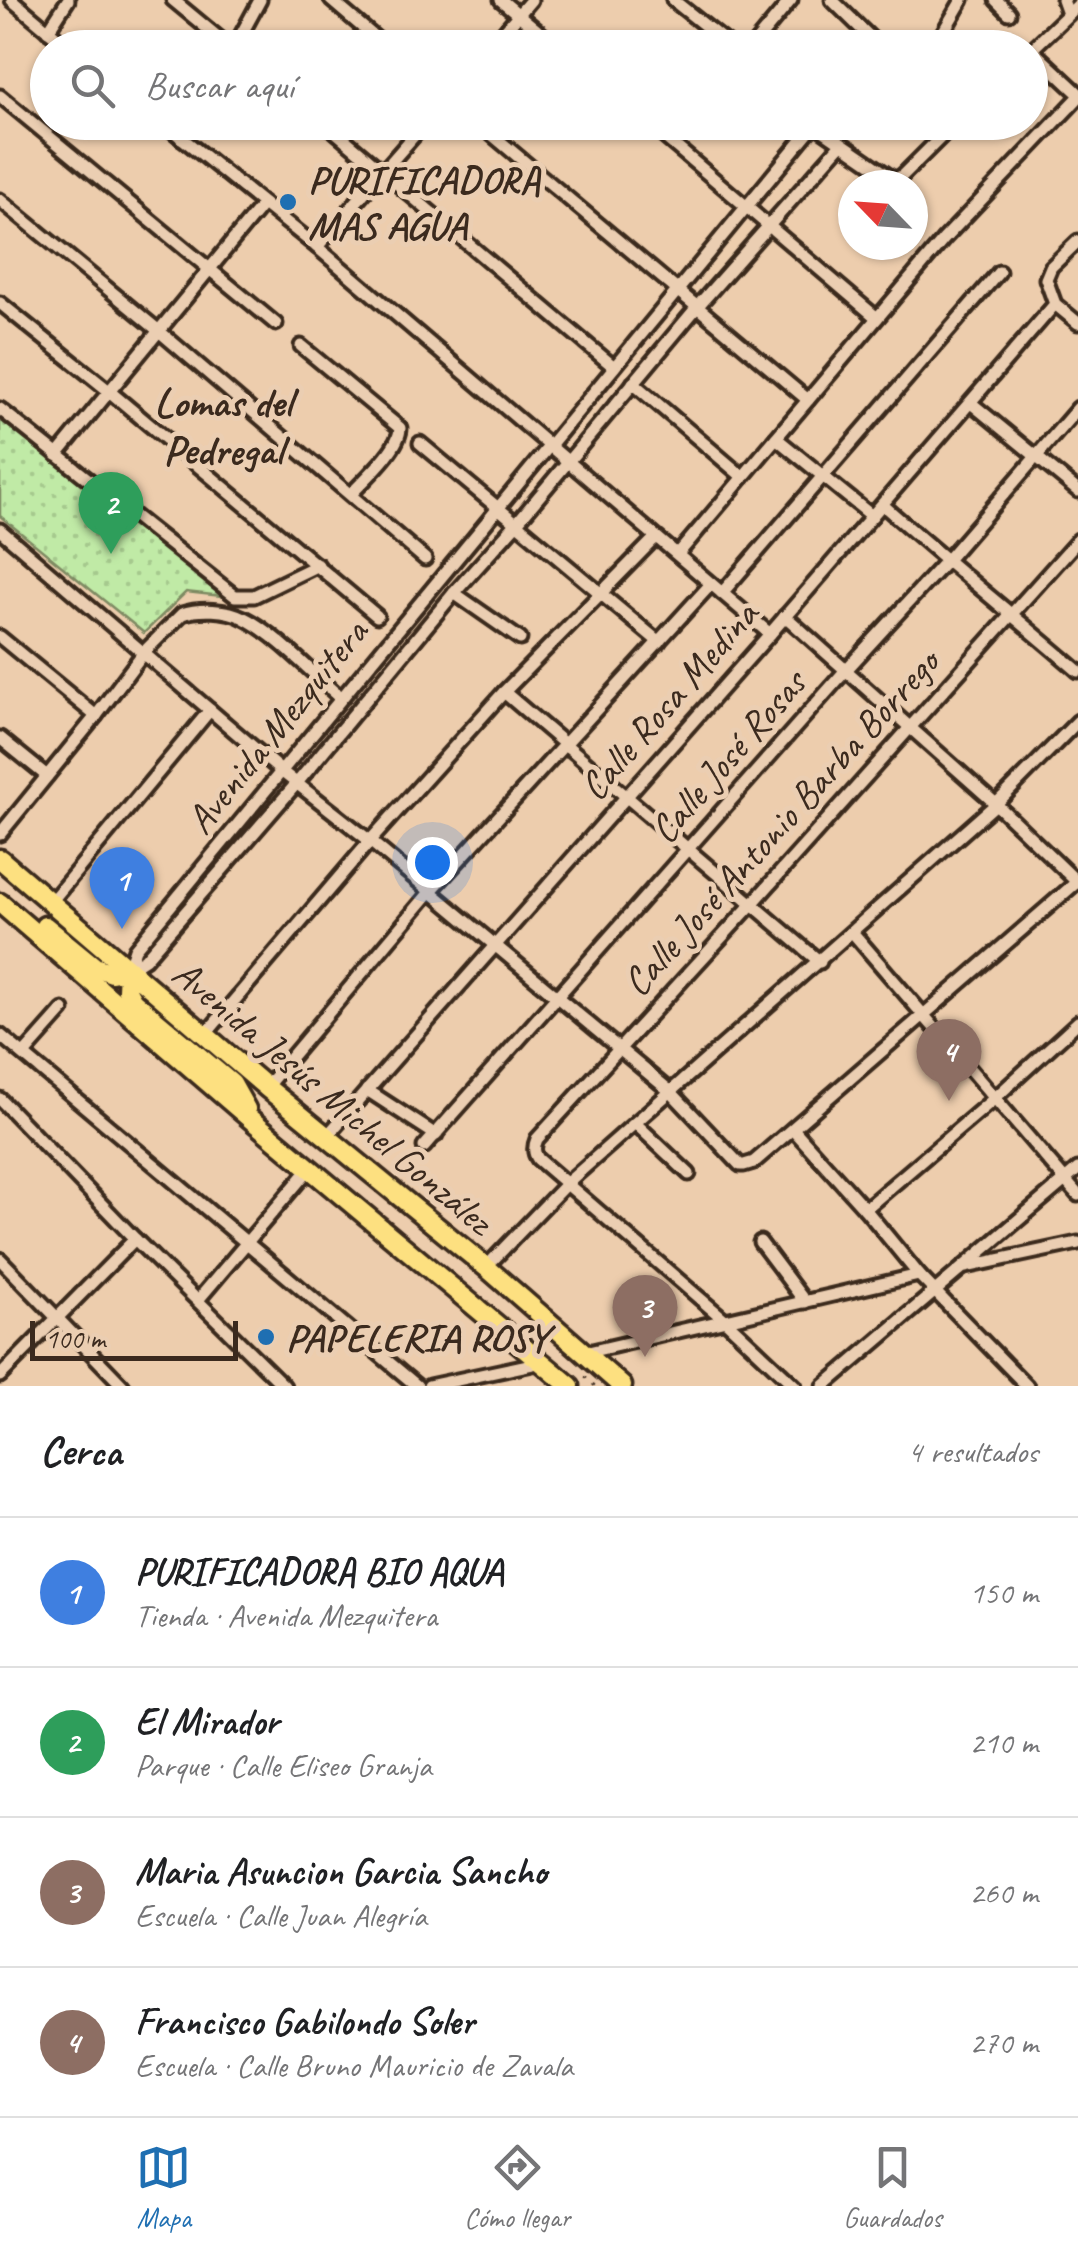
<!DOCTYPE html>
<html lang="es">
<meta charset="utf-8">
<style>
:root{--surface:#fff;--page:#f2f2f2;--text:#202124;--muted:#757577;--line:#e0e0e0;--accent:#1f6fb2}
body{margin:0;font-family:Caveat,sans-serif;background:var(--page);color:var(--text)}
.compass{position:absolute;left:838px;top:170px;width:90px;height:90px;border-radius:50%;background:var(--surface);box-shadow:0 2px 8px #0004;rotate:295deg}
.scale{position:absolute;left:30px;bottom:25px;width:208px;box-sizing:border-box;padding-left:10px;border:5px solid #3b2a1e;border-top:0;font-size:28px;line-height:35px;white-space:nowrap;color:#3b2a1e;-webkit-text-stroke:8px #ebceb2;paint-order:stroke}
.you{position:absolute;left:432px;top:862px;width:35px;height:35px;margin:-25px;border:8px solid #fff;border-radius:50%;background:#1a73e8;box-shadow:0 0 0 15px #1a73e833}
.badge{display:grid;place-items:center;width:65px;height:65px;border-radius:50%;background:var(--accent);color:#fff;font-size:32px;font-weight:700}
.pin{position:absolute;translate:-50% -82px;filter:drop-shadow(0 2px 5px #0008)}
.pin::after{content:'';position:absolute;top:52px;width:35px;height:30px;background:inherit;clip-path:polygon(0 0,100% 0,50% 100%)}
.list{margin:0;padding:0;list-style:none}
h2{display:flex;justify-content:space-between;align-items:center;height:130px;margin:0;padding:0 40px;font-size:42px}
h2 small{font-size:32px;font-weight:400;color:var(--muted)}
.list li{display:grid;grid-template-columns:65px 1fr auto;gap:30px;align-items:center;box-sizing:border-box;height:150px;padding:0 40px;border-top:2px solid var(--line)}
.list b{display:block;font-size:38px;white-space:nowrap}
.list p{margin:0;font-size:32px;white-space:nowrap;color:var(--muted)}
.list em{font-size:32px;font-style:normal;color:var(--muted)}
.icon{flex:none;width:55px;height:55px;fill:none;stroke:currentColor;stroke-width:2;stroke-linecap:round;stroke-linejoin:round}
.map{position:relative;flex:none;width:1078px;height:1386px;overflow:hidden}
.search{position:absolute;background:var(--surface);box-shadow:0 2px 8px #0004;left:30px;right:30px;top:30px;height:110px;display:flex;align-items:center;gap:25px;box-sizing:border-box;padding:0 35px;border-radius:55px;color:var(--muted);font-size:38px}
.sheet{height:730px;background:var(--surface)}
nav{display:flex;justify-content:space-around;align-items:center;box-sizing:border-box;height:140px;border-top:2px solid var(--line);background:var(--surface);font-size:28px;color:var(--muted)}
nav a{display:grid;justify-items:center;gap:5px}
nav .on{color:var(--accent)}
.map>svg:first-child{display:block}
</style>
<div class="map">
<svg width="1078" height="1386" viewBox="0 0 1078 1386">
<defs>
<pattern id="park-dots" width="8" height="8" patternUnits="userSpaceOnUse" patternTransform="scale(2.5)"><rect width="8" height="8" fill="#c0eaa6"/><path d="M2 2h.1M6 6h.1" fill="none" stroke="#a6c98e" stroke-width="1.8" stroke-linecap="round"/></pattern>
</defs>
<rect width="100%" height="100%" fill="#edcdad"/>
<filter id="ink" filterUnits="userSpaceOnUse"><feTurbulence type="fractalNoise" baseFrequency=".01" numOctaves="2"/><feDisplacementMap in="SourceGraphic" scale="20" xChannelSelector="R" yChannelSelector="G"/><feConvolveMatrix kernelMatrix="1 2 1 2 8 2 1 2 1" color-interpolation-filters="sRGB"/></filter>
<g filter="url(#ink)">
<polygon fill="url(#park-dots)" stroke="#7e8a62" stroke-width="2.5" points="0,416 231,597 186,592 144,633 0,516"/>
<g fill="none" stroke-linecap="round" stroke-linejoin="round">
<defs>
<g id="street">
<polyline points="12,0 69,48"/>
<polyline points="173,0 231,48"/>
<polyline points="331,0 387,48"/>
<polyline points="501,0 558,48"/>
<polyline points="673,0 733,48"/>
<polyline points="832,0 881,48"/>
<polyline points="996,0 1009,13"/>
<polyline points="1063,0 1068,14"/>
<polyline points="48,31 68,0"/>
<polyline points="234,48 260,0"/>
<polyline points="490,48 531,0"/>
<polyline points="751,48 791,0"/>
<polyline points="934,48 962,0"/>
<polyline points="1032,50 1078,93"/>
<polyline points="1030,51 1078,5"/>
<polyline points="0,96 276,324"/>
<polyline points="162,122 317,247 770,634"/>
<polyline points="324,122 614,367"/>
<polyline points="477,122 808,400"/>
<polyline points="647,122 877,318"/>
<polyline points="811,122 895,180 903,175 956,122"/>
<polyline points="181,138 190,122"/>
<polyline points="0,200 159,331 425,559"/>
<polyline points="1078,241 1051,267 1046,279 1055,304 1078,323"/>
<polyline points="317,247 426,122"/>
<polyline points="0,303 109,391 377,616"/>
<path d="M301,346L400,428C400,448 365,479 351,494"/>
<polyline points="633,383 743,477"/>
<polyline points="971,403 1078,491"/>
<polyline points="0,409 235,596 254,596 318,565"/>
<polyline points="776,438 872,516"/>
<polyline points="420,443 659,642"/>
<polyline points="57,455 263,204"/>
<path d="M883,505C947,562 1013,615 1078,671"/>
<polyline points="0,530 281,771 370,841 671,1092 740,1165 744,1165 754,1162 1078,881"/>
<polyline points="678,554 944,239 1078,98"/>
<polyline points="454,593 520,639"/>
<polyline points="722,593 999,272"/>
<polyline points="785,616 996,804 1078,883"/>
<polyline points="0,637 96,716"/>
<polyline points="504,692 820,962"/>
<polyline points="0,738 47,776"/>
<path d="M0,834L96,716L144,652L182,614C199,608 227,609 244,618C276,634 313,674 341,698"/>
<polyline points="50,903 210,710"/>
<polyline points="853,933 1078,1195"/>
<polyline points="128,970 145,959 297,783 454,593 516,524 697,307 841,144"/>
<polyline points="128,970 135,949 813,126"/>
<polyline points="0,1035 417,1386"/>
<polyline points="205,1035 370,841 504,692 656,537"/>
<polyline points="24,1054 63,1010"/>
<polyline points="266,1087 430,892 711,584"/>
<polyline points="367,1090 436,1135"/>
<polyline points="0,1099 135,1239 284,1386"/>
<polyline points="635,1123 689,1174"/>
<polyline points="793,1129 865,1209 919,1275 1027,1386"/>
<polyline points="327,1136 770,634 1055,304"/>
<polyline points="424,1147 846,670 946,561 1078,408"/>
<polyline points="865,1209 995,1098 1078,1022"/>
<polyline points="760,1242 805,1302"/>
<polyline points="0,1259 123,1386"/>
<polyline points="486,1267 567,1183 996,804 1078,721"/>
<polyline points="965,1267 1078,1243"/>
<polyline points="198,1300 310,1168"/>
<polyline points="584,1353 919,1275"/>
<polyline points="0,1376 135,1239"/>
<polyline points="429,1386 542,1362"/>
<path d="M795,1386L726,1321L538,1159C533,1152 534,1146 537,1139L752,904L1078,540"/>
<polyline points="824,1386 1078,1169"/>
</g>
<g id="primary">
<polyline points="0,859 266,1087 486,1267 622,1386"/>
<polyline points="0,903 254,1122 570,1386"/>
<polyline points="45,926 95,967 112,973 128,970 127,990 133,1001 232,1084 246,1109"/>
</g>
</defs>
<use href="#street" stroke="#3b2a1e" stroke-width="19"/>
<use href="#primary" stroke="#3b2a1e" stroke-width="25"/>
<polyline stroke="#3b2a1e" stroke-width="2.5" stroke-dasharray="2.5 8" stroke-linecap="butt" points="585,1377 595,1386"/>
<use href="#street" stroke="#ebceb2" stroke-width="11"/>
<use href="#primary" stroke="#fde080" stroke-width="18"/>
</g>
</g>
<g fill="#1f6fb2" stroke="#ebceb2" stroke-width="4">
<circle cx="288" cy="202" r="10"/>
<circle cx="266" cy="1337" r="10"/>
</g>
<g text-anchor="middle" stroke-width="10" stroke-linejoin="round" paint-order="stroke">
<g font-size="40" font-weight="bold" fill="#3b2a1e" stroke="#ebceb2" text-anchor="start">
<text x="308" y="193">PURIFICADORA<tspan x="308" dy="46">MAS AGUA</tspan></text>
<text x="286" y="1351">PAPELERIA ROSY</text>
</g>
<g font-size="40" fill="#3b2a1e" stroke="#ebceb2">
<text transform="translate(668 700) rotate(-49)" y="14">Calle Rosa Medina</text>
<text transform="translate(276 726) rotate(-51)" y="14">Avenida Mezquitera</text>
<text transform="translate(727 756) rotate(-49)" y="14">Calle José Rosas</text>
<text transform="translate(780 822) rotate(-48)" y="14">Calle José Antonio Barba Borrego</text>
<text transform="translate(333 1096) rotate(40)" y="14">Avenida Jesús Michel González</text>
</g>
<g font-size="42" font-weight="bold" fill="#3b2a1e" stroke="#ebceb2">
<text x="223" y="416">Lomas del<tspan x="223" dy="48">Pedregal</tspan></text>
</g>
</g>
</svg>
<svg class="compass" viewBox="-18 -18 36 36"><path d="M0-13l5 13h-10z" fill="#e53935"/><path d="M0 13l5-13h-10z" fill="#757577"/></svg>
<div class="scale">100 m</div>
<div class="you"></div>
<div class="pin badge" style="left:122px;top:929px;background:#3f7fe0">1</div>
<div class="pin badge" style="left:111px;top:554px;background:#2e9e5b">2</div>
<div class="pin badge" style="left:645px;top:1357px;background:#8d6e63">3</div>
<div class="pin badge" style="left:949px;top:1101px;background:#8d6e63">4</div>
<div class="search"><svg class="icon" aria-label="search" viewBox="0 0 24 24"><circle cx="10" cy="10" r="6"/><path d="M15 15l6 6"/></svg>Buscar aquí</div>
</div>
<section class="sheet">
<h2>Cerca<small>4 resultados</small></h2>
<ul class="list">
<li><span class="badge" style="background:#3f7fe0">1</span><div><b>PURIFICADORA BIO AQUA</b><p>Tienda · Avenida Mezquitera</p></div><em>150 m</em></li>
<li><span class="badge" style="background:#2e9e5b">2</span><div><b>El Mirador</b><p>Parque · Calle Eliseo Granja</p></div><em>210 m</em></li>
<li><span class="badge" style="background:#8d6e63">3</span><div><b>Maria Asuncion Garcia Sancho</b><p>Escuela · Calle Juan Alegría</p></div><em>260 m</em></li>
<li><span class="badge" style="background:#8d6e63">4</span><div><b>Francisco Gabilondo Soler</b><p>Escuela · Calle Bruno Mauricio de Zavala</p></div><em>270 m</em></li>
</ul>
</section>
<nav>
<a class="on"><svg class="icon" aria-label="map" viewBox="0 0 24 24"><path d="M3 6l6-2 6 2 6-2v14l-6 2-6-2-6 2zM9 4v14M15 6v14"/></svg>Mapa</a>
<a><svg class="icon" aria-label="directions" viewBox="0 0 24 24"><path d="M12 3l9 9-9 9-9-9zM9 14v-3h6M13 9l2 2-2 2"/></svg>Cómo llegar</a>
<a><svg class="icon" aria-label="saved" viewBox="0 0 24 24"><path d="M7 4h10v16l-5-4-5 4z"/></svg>Guardados</a>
</nav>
